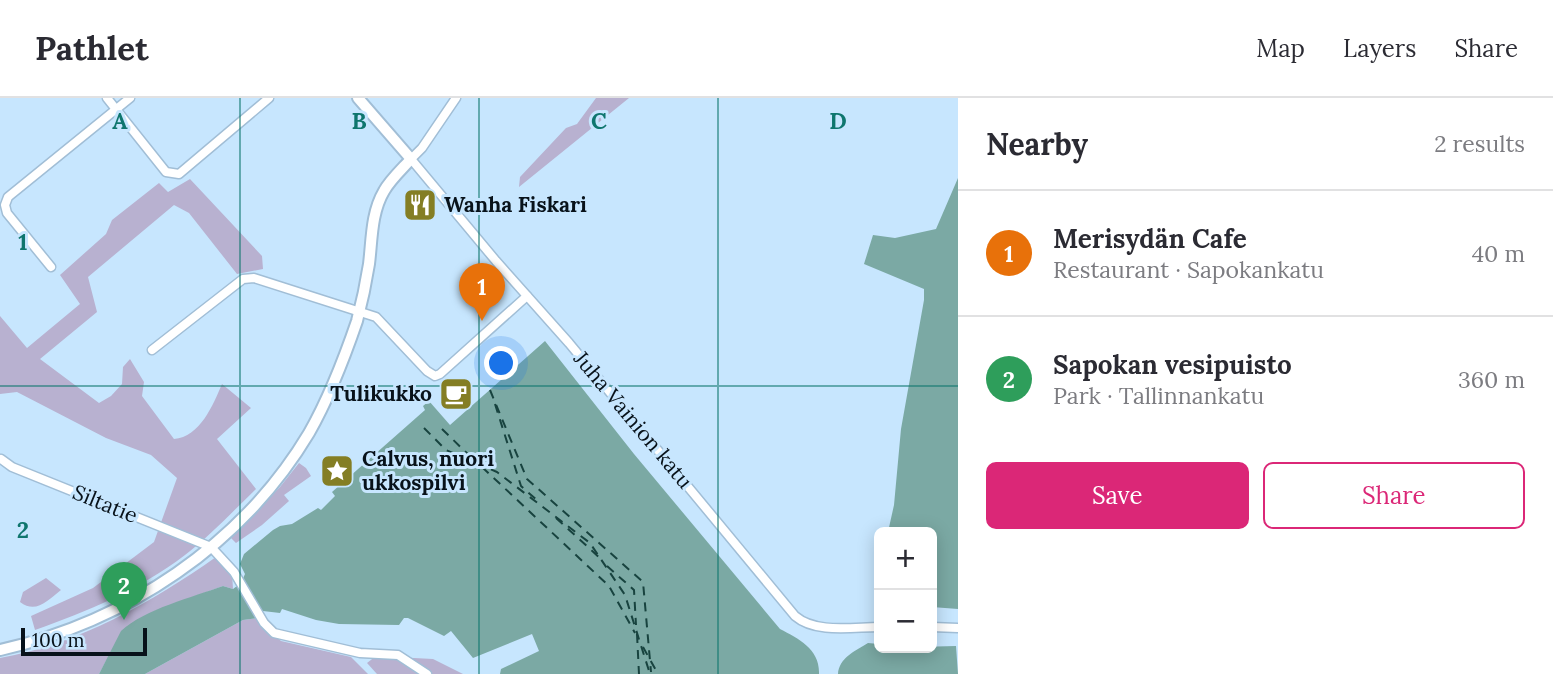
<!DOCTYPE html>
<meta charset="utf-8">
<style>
:root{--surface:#fff;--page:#f2f2f3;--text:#2b2b33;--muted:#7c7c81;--line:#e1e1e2;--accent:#db2777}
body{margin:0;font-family:Lora,serif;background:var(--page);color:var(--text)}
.controls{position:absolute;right:21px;bottom:21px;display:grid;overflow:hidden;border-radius:10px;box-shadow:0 4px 18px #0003}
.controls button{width:63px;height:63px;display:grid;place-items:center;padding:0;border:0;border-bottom:2px solid var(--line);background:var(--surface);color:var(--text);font:35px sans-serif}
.scale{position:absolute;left:21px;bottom:18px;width:126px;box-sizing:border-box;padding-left:7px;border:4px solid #08121a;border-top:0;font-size:19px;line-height:24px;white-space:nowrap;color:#08121a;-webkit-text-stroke:5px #c7e6fe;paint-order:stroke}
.you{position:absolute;left:502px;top:266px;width:24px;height:24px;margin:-18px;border:5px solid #fff;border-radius:50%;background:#1a73e8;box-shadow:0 0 0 10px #1a73e833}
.badge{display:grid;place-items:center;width:46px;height:46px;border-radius:50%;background:var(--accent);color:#fff;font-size:23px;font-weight:700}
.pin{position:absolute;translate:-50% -58px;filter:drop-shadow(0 2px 4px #0008)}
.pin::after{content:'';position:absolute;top:37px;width:24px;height:21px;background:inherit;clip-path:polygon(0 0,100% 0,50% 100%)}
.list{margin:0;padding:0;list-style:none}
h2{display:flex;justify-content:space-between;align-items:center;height:91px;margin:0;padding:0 28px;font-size:30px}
h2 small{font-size:23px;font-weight:400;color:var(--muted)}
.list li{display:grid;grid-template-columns:46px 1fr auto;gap:21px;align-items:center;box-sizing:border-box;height:126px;padding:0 28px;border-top:2px solid var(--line)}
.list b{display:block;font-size:26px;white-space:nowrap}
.list p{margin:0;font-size:23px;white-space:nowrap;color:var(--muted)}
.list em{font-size:23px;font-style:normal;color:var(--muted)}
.actions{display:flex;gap:14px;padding:21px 28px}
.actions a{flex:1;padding:16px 0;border:2px solid var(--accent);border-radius:10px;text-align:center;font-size:24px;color:var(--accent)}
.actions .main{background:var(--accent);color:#fff}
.map{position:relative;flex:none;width:958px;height:576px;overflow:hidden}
header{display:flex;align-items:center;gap:42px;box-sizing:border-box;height:98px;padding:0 35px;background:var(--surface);border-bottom:2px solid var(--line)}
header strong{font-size:33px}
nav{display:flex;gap:38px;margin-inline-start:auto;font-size:24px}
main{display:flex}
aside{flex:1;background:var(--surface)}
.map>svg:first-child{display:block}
</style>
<header>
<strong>Pathlet</strong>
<nav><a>Map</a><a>Layers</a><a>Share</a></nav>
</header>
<main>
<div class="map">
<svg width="958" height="576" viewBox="0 0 958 576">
<rect width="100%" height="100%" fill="#c7e6fe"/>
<g fill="#b8b1d0">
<polygon points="596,0 629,0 519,89 520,79 566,30 577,26"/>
<path d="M190,81L262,158L263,171L237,176L189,115L174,107L88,179L97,214L40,261L99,305L111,298L122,286L123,269L130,261L144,284L142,298L174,341C200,339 213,307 222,286L251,310L217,341L256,391C233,413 210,438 185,457C139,492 88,513 35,532L31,518L93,490L154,444L177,380L151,357L106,340L17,294L0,296V218L27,250L80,206L60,177L106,136L112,122L159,85L168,94Z"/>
<polygon points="299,365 306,370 311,378 284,397 289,403 262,427 236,445 231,440 280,389"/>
<path d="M216,459L232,475L233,491L223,488L155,513L106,563L99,576H0V560C79,546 152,504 216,459Z"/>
<path d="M46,480L61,492C47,503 36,516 20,504L23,494Z"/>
<polygon points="257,520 281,543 351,559 368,576 145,576 243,522"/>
<polygon points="376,558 433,561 463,576 377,576 367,565"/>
</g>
<g fill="#7ba9a4">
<polygon points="958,80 958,511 932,509 932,434 888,434 894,407 901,331 924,202 924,191 864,166 873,137 895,140 936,131"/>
<path d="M545,243L634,356L780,531C799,541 820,551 819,576H500L501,571L539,553L532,536L473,560L451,533L444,538L408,520H404L399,527L339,526L316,522L282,511L280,515L263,513L257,520L243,522L145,576H99L121,533C145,511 193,499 223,488L233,491L241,485L245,476L240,466L244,456L273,432L280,428L292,426L318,410L321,412L335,398L332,394L425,312L423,308L429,303L450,327Z"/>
<path d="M868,545L879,546V550L956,548L958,576H838C839,560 855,553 868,545Z"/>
</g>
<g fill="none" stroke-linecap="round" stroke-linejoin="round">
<g stroke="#18433f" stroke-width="2" stroke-dasharray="9 7" stroke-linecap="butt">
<polyline points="490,292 527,381 643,484 651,574"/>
<polyline points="495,306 521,388 539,404"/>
<polyline points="424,330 446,352 497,374 590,445 625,497 650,576"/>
<polyline points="442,331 477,365"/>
<polyline points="482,369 609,488 635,535"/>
<polyline points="556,420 601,461"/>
<polyline points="607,468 634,492 636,527"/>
<polyline points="637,536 639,576"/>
<polyline points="643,549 658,576"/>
</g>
<defs>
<g id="street">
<polyline points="107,0 166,74 179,76 269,0"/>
<path d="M456,0L422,50L411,61L496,163L569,245L795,518C816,536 853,529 879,529"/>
<polyline points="51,169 7,115 5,107 8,99 130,0"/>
<polyline points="152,252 243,181 254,180 376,219 427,273 435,278 440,276 527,198"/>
<polyline points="1,361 12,369 211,449 234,474 264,525 274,535 360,555 398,557 427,576"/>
<polyline points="932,529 958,530"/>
</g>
<path id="secondary" d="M0,552C126,524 242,447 309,335C329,300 344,261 357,223C362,204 366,185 369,166C372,142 371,115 384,93C390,82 402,71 411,61L358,0"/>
</defs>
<use href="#street" stroke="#a1bed6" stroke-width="11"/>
<use href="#secondary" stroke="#a1bed6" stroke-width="14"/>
<use href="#street" stroke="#fff" stroke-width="8"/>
<use href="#secondary" stroke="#fff" stroke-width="10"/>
</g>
<path fill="none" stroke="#0f766e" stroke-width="2" stroke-opacity="0.55" d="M240,0V576M479,0V576M718,0V576M0,288H958"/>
<defs>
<symbol id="restaurant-square" viewBox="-11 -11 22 22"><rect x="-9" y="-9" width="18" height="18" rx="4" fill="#847e24" stroke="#c7e6fe"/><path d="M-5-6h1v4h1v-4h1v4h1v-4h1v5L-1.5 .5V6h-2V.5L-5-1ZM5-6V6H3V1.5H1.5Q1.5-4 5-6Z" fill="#fff"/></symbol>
<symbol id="cafe-square" viewBox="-11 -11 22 22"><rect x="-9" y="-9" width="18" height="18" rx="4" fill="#847e24" stroke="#c7e6fe"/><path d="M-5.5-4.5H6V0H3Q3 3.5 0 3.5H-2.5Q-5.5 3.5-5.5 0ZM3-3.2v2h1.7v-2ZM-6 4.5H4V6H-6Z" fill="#fff"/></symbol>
<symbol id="sight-square" viewBox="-11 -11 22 22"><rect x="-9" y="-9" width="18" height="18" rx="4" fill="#847e24" stroke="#c7e6fe"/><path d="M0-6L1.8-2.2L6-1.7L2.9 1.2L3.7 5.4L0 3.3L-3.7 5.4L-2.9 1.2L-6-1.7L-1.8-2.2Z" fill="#fff"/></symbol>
</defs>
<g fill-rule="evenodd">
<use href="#restaurant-square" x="401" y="88" width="38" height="38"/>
<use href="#cafe-square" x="437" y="277" width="38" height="38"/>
<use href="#sight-square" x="318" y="354" width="38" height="38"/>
</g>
<g text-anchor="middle" stroke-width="6" stroke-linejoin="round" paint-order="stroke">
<g font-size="21" font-weight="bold" fill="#08121a" stroke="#c7e6fe" text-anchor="start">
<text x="444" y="114">Wanha Fiskari</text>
<text x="432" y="303" text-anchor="end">Tulikukko</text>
<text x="362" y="368">Calvus, nuori<tspan x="362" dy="24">ukkospilvi</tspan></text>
</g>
<g font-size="21" fill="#08121a" stroke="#c7e6fe">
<text transform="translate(633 322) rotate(50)" y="7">Juha Vainion katu</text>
<text transform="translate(105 406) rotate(22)" y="7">Siltatie</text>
</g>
</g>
<g font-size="23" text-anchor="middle" font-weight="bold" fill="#0f766e" stroke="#c7e6fe" stroke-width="6" stroke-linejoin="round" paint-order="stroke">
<text x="120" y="31">A</text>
<text x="359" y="31">B</text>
<text x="599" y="31">C</text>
<text x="838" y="31">D</text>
<text x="23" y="152">1</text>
<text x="23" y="440">2</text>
</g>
</svg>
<div class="controls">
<button>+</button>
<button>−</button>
</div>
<div class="scale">100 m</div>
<div class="you"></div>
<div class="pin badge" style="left:482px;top:223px;background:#e8710a">1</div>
<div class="pin badge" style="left:124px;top:522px;background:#2e9e5b">2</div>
</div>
<aside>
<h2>Nearby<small>2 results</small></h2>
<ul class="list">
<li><span class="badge" style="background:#e8710a">1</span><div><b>Merisydän Cafe</b><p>Restaurant · Sapokankatu</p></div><em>40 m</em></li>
<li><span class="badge" style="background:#2e9e5b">2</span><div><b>Sapokan vesipuisto</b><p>Park · Tallinnankatu</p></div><em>360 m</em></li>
</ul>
<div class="actions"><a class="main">Save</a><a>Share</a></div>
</aside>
</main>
